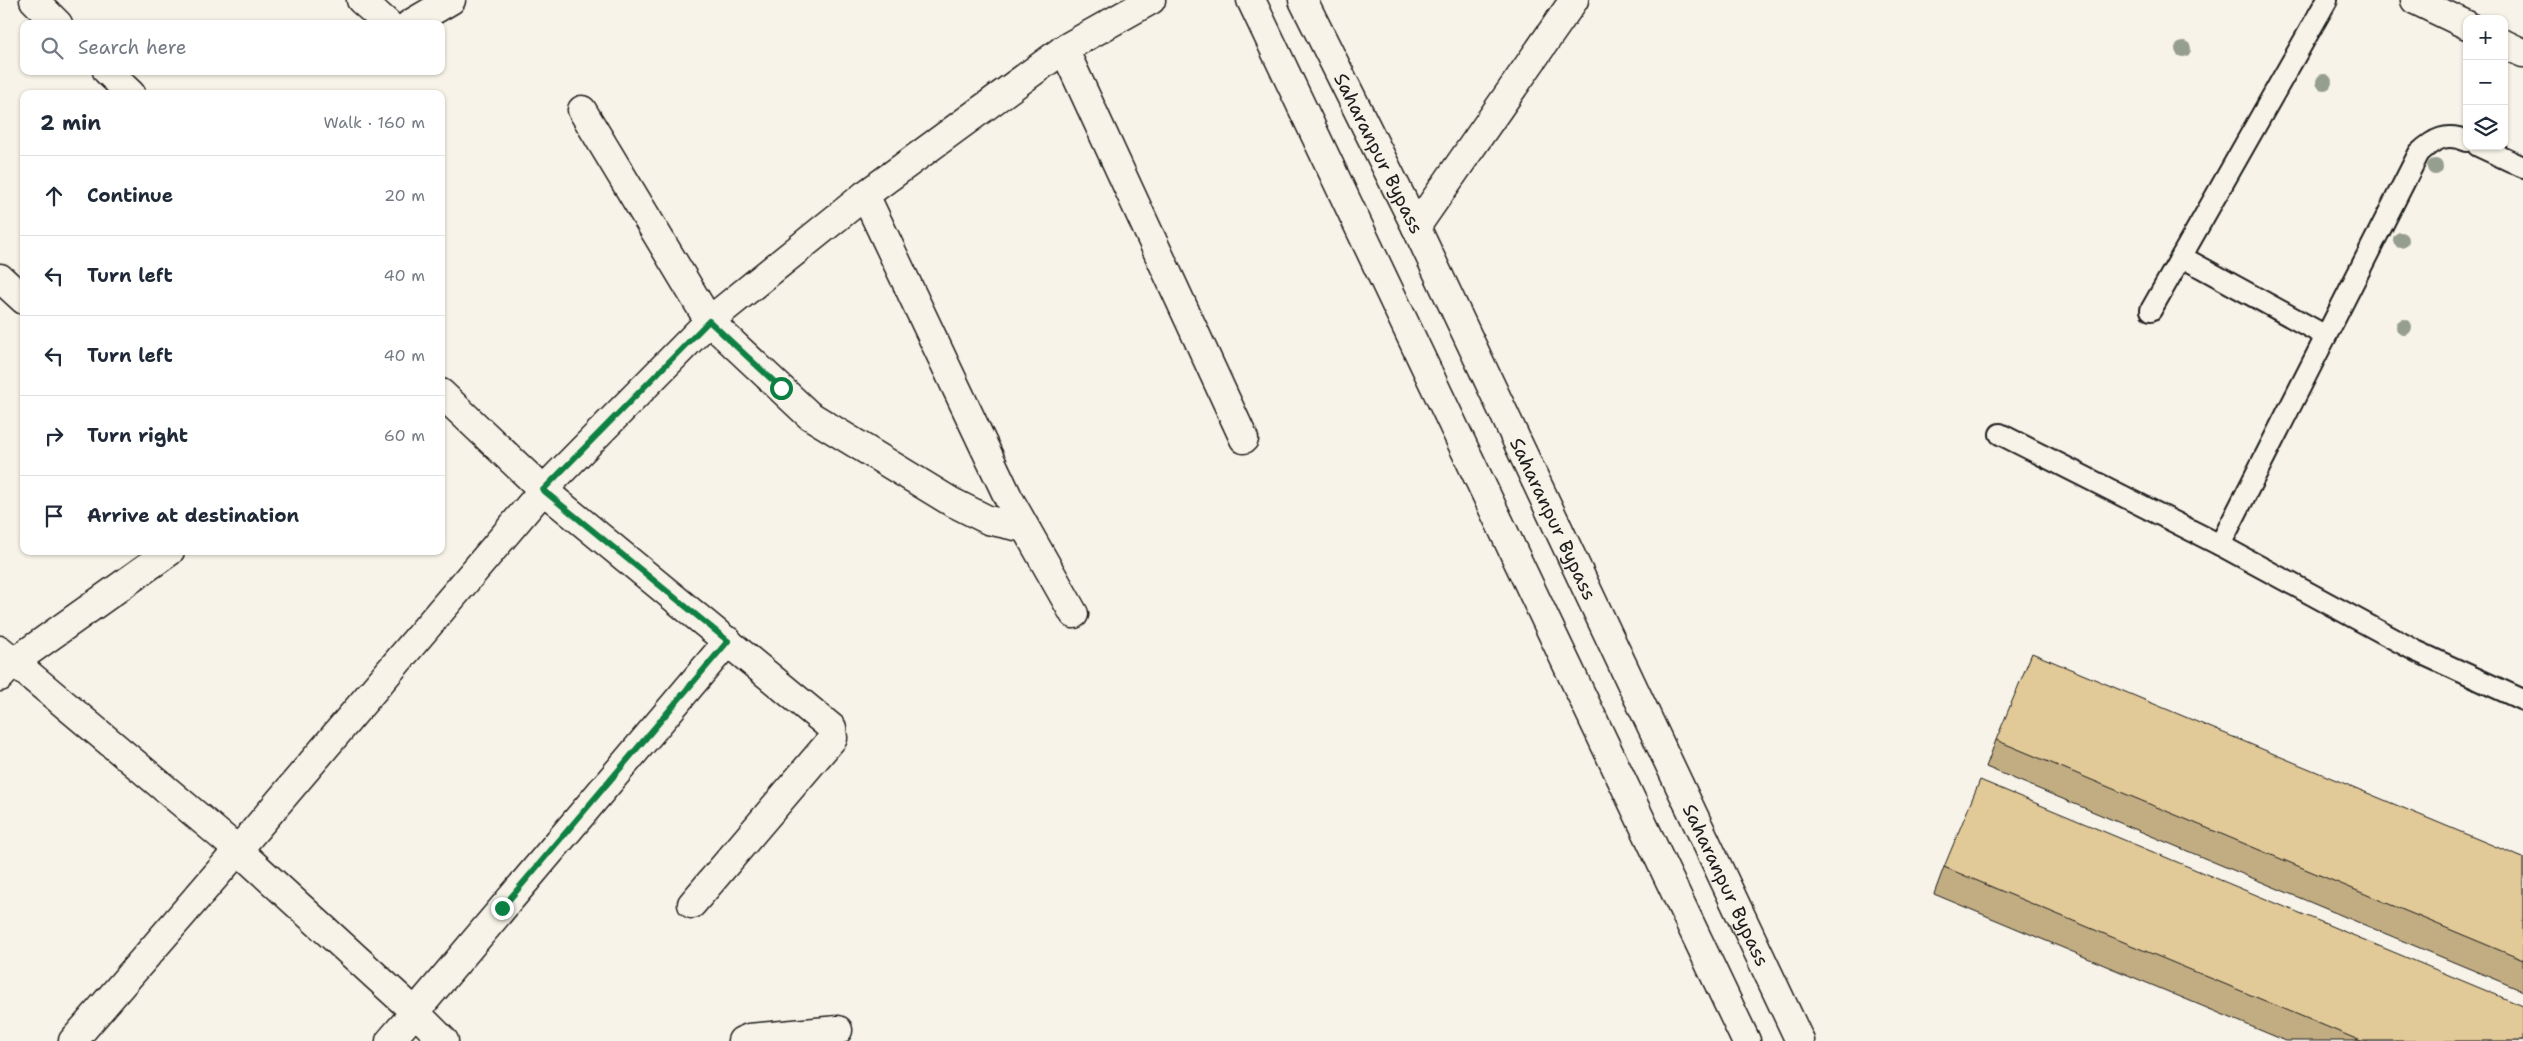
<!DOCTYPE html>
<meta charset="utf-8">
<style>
:root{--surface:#fff;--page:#f6f6f7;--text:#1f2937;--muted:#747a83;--line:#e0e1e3}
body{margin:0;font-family:"Shantell Sans",sans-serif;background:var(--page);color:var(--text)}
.controls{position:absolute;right:15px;top:15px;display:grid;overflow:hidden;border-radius:10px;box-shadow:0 1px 4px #0004}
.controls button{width:45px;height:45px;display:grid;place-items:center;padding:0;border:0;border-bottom:1px solid var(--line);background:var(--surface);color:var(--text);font:25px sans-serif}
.stop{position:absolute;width:15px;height:15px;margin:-11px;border:4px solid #0b8043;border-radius:50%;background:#fff}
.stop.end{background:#0b8043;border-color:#fff;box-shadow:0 1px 5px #0008}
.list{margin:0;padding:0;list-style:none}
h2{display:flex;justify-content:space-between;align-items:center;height:65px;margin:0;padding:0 20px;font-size:21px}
h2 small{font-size:16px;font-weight:400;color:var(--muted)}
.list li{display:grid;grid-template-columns:32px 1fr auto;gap:15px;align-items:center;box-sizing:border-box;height:80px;padding:0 20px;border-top:1px solid var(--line)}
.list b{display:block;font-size:19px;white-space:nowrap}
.list em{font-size:16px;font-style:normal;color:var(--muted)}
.icon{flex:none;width:28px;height:28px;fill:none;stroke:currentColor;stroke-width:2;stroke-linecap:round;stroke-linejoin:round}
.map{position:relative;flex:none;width:2523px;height:1041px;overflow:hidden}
.search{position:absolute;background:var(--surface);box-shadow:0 1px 4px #0004;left:20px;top:20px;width:425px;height:55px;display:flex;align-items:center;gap:12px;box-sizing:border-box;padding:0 18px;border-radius:10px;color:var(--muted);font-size:19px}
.panel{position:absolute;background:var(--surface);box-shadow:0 1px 4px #0004;left:20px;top:90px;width:425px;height:465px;border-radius:10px}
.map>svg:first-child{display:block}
</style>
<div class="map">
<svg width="2523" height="1041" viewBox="0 0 2523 1041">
<rect width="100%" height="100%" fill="#f7f3e8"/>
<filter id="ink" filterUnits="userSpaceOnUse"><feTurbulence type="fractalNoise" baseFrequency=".02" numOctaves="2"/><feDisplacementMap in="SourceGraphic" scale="10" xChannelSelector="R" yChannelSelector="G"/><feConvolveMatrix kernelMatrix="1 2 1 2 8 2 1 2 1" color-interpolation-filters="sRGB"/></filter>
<g filter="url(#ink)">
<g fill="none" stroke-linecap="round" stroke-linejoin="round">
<defs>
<g id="lane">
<polyline points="2478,146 2523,167"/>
<polyline points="2182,257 2326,336"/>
<polyline points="2151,310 2327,0"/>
<polyline points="2000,434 2220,545 2416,651 2523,700"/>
<path d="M2220,545L2419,153C2434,139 2447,132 2467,141"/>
</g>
<g id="street">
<polyline points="34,0 58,24"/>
<polyline points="361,0 388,24"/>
<polyline points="2415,0 2467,25"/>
<polyline points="410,24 451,0"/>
<polyline points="2504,44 2523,53"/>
<polyline points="1064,49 1244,439"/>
<polyline points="107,71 131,94"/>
<polyline points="582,110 709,321 809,415 950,501 988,520 1025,528"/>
<polyline points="865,195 1008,497 1074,614"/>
<polyline points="1416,227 1574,0"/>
<polyline points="0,278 24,300"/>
<polyline points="441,393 543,490 832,728 833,738 692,904"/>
<polyline points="728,641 415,1012 238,850 543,490 709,321 865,195 1064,49 1151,0"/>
<polyline points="0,650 238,850 73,1041"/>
<polyline points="0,677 14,662 170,551"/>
<polyline points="390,1041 415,1012 444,1041"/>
<polyline points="742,1041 749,1038 838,1030"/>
</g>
<g id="secondary">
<polyline points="1251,0 1746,1041"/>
<path id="s1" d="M1303,0L1416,227L1800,1041"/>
</g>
</defs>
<use href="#lane" stroke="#1c1c1c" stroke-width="24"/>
<use href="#street" stroke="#1c1c1c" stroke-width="31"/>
<use href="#secondary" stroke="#1c1c1c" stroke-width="31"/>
<use href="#lane" stroke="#f7f3e8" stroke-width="20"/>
<use href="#street" stroke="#f7f3e8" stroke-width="28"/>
<use href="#secondary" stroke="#f7f3e8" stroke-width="28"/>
</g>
<g fill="#969e90">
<circle cx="2183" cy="49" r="8"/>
<circle cx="2324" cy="82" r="8"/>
<circle cx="2435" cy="167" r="8"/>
<circle cx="2401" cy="240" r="8"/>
<circle cx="2404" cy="327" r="8"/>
</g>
<g fill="#c2ad83" stroke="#1c1c1c">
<polygon points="1996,740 2523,858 2523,991 1986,767"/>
<polygon points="1944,867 2523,1041 2286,1041 1934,894"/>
</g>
<g fill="#e1c998" stroke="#1c1c1c">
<polygon points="2032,653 2523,858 2523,960 1996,740"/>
<polygon points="1980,780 2523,1006 2523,1041 2361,1041 1944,867"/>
</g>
</g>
<g fill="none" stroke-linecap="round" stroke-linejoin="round" filter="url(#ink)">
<polyline stroke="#0b8043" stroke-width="6" points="502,908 728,641 543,490 709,321 781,388"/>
</g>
<g text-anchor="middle" stroke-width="4" stroke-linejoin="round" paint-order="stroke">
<g font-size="19" fill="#1c1c1c" stroke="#f7f3e8">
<text dy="7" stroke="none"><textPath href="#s1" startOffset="171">Saharanpur Bypass</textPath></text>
<text dy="7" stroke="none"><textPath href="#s1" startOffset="576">Saharanpur Bypass</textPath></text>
<text dy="7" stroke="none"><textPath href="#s1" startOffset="981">Saharanpur Bypass</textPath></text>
</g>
</g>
</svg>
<div class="controls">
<button>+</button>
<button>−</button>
<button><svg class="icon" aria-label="layers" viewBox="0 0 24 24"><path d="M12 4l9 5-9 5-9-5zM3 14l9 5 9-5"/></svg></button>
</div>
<div class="stop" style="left:781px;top:388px"></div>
<div class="stop end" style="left:502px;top:908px"></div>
<div class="search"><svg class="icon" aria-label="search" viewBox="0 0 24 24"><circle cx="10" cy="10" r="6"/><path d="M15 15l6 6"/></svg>Search here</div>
<section class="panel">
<h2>2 min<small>Walk · 160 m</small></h2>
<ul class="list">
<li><svg class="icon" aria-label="ahead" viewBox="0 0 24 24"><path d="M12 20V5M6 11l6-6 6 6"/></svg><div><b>Continue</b></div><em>20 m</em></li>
<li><svg class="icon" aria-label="left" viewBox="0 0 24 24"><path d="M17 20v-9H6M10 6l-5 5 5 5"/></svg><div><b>Turn left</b></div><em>40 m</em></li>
<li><svg class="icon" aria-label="left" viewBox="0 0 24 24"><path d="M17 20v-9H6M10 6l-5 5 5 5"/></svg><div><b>Turn left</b></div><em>40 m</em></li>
<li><svg class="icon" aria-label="right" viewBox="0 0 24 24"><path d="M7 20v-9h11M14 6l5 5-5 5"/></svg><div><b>Turn right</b></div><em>60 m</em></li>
<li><svg class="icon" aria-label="arrive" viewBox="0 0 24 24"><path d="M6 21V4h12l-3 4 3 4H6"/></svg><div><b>Arrive at destination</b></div></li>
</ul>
</section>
</div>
